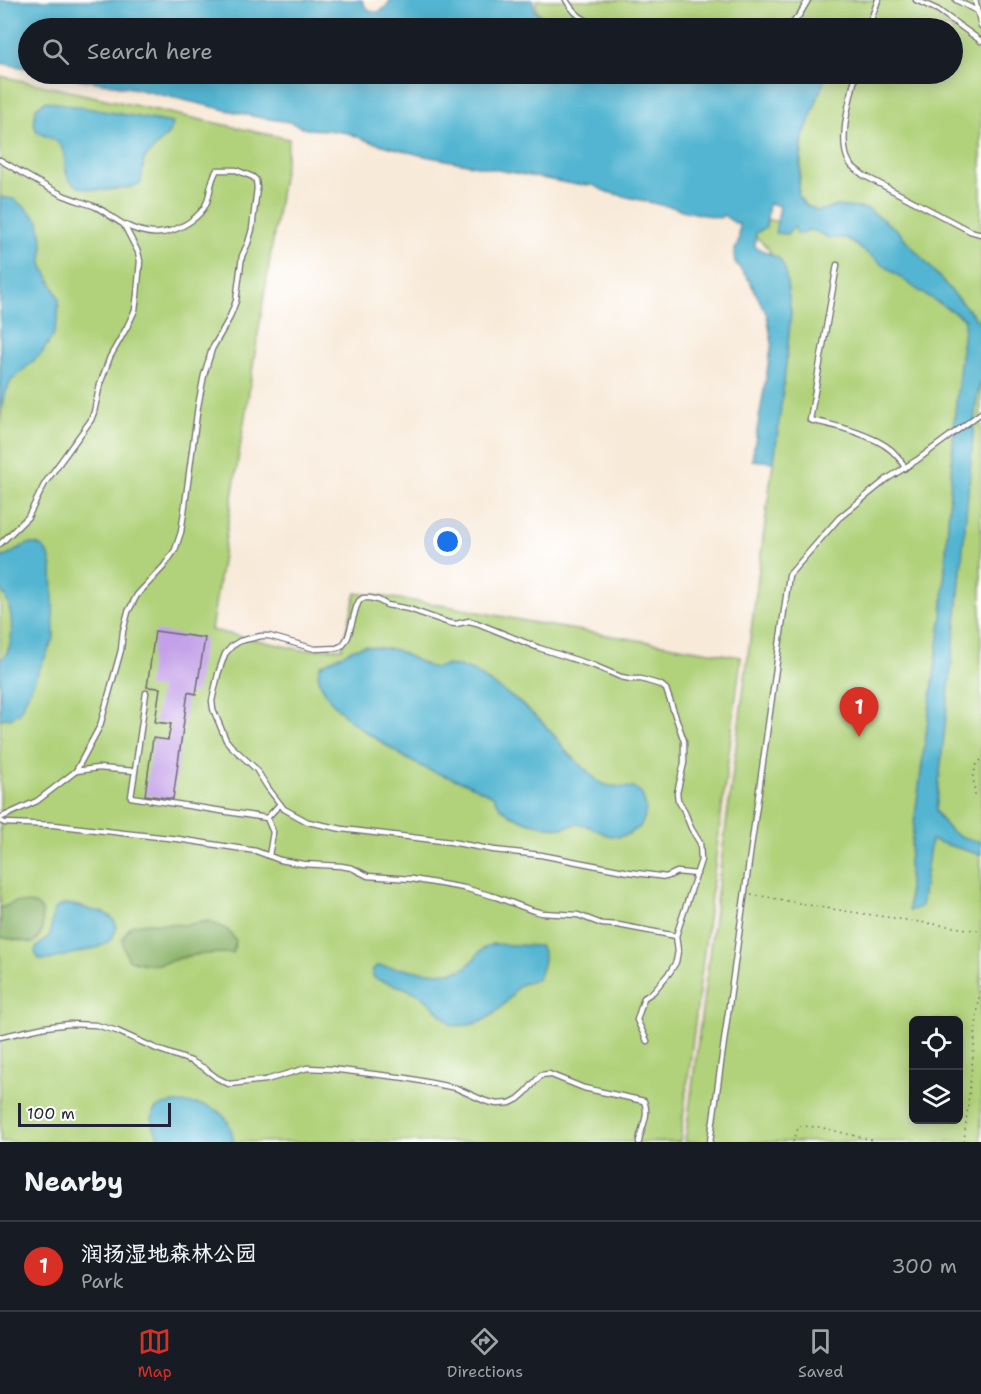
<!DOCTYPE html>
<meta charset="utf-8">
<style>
:root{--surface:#171b24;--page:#242831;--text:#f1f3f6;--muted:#9ea1a6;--line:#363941;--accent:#d93025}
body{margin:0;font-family:"Shantell Sans","LXGW WenKai TC",sans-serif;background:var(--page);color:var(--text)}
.controls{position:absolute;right:18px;bottom:18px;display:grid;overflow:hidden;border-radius:9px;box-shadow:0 3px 15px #0003}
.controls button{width:54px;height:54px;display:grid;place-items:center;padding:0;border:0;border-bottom:2px solid var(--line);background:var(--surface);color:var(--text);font:30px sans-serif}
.scale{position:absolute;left:18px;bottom:15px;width:153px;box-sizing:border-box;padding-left:6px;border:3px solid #22223b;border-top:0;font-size:16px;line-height:21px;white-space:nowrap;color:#22223b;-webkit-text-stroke:4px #fff;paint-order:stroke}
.you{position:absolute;left:448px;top:542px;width:21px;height:21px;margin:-15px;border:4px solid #fff;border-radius:50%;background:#1a73e8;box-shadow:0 0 0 9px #1a73e833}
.badge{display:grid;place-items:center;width:39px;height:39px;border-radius:50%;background:var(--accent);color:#fff;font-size:20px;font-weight:700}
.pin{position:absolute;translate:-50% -50px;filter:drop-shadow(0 2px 3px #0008)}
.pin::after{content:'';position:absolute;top:32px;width:21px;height:18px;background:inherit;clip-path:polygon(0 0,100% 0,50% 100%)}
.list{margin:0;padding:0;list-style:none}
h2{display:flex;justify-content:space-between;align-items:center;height:78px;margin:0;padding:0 24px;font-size:26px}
h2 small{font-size:20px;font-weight:400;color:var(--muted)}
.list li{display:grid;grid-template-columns:39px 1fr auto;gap:18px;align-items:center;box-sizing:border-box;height:90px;padding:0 24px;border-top:2px solid var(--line)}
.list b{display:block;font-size:22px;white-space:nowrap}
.list p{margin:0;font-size:20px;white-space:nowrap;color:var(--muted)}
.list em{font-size:20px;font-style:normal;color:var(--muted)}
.icon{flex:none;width:33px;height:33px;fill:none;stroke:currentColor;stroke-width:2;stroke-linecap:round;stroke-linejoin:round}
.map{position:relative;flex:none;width:981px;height:1142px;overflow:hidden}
.search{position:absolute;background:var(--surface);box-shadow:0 3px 15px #0003;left:18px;right:18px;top:18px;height:66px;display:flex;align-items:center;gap:15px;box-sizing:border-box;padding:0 21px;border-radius:33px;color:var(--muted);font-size:22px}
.sheet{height:168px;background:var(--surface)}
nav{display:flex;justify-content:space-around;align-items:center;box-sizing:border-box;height:84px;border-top:2px solid var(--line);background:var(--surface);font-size:16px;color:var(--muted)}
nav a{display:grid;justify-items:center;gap:3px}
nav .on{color:var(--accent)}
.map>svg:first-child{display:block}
</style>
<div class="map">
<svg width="981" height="1142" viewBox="0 0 981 1142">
<rect width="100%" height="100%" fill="#fff"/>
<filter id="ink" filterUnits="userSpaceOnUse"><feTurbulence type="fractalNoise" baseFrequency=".0167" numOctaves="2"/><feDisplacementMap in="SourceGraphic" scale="12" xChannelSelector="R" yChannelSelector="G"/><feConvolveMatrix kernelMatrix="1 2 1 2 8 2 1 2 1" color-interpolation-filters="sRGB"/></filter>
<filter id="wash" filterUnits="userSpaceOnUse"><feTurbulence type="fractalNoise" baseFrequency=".008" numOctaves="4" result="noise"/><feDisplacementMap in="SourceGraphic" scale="24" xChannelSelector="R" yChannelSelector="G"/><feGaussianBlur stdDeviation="1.35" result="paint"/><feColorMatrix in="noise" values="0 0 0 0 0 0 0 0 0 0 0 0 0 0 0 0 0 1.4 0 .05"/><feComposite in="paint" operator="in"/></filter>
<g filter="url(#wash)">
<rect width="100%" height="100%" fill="#f8ead9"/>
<g fill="#b1d27a" stroke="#6a7a5a" stroke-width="1.5" fill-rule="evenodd">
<path d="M536,0H981V1142H685L788,346L781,277L768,248L753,234L765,219L785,223L797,213L803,136L825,74H952V28H551L536,9ZM914,1020H958V1120H914Z"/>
<polygon points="0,76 289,139 211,630 302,650 342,648 356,593 442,605 546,625 741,657 680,1142 0,1142"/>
</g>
<g fill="#8cb46a" stroke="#576b52" stroke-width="1.5">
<path d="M16,902L35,904L42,910C43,923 44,935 33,943L0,937V908Z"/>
<path d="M209,921L228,930L236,941L233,953C219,953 204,953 189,956C161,962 158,970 128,959C122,941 118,941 132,925L150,923L185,925Z"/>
</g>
<g fill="#52b5d1" stroke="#3a6c86" stroke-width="1.5">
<path d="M0,0H362C368,16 383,16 390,0H533L534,10L556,28H28V68L0,63Z"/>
<path d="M51,74H678L711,77L755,74L786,76L792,74H827L802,139L798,195L805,205L818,211L837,206L868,209L897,230L981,324V376L976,404L958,603L936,811C950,835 955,836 981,842V855L931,840L921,907L909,911V861L942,615L955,412L965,319L919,291L846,238H829L815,231L808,230L802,234H797L794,226L787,234L775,233L780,206L769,203L766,227L756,233L755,247L779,258L785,269L791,313L784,383L774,462L752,460L772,343L767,315L749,280L735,262L734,253L739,239V223H735L723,215L720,218L685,211L673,207L661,205L607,192L593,185L572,184L420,155L368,141L348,133L328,130L306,129L290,122L257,117L132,88Z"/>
<path d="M46,101L173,123L169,133L144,159L141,183C127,191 76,196 68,177C63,168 67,155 61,146C57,139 44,136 37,132L34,124L36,108Z"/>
<polygon points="0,197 13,199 25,207 39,221 43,245 42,264 59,298 58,319 53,336 42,353 11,381 3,399 0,420"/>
<path d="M28,544H36L43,547L49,555L52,568L54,638L19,713L10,718L0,719V660C16,650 13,614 6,598C4,594 1,591 0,586C0,577 0,567 0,558C10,557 17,547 28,544Z"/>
<polygon points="364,646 396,650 430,667 437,668 446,665 459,666 473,671 518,701 542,722 558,740 565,750 600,783 610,786 635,788 642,794 646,808 644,819 640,827 629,834 619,837 607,835 587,826 578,824 562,828 548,827 527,822 511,815 501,808 493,796 468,784 429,770 409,760 364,731 345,716 330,700 320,683 318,674 320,666 329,661 354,649"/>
<path d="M66,904C75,905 82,906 90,910C95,911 100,911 104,913C127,924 113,942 96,948L48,960H42L38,958L35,952L36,948L50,935L54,909Z"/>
<path d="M493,944L540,946C548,956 542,968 538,979C532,981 525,982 520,985C515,989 512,995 508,1000C492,1018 477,1028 452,1025C443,1017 435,1007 425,999C412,988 392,985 376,979L373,976L372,971L376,966C400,967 440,977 461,970C475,965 476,948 493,944Z"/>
<path d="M173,1103C191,1103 214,1103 226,1119C231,1125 232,1135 234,1142H164C154,1133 144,1111 163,1105C166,1104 170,1104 173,1103Z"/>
</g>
<g id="blocks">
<polygon fill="#c4a0e8" points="155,631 205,638 196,694 188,692 173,799 145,795 153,738 168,740 171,724 155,722 160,688 147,687"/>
</g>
</g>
<g filter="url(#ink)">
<use href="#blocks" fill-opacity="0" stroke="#6d6872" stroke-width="1.5"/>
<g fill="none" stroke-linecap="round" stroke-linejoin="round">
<defs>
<g id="service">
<path d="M566,0C578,21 592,24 615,28"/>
<polyline points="916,0 938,10 981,41"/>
<polyline points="956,0 977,11"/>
<polyline points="975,0 981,26"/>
<polyline points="682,28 704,28"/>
<polyline points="789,28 800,14 808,0"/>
<polyline points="868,28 878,0"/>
<path d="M856,74C851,96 835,147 852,166C855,169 860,172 863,175L970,231L981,234"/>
<path d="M0,160C21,172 43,186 65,196C75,200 86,203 96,207C106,212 114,219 123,224C133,229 148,234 159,233C174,232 191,223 200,213C212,201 208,183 217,170H236L253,177L256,180L257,188L252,229L248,243L242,256L236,301L229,319L212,349L204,375L198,406L184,512L181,532L175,550L164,566L137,595L128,612L123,631L121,650L100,726L76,771L37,801L0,818"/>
<path d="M837,265L810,420C834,425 882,436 897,456C900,459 903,464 905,468"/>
<polyline points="0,544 28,517 45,483 91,420 94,412 100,384 110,357 127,327 135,310 137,295 140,261 138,252 124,225"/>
<polyline points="76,771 98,768 135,771 131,797 267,818 273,832 269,856"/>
<polyline points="135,771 146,693"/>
<polyline points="267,818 280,804"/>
<polyline points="0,821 5,823 54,825 123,833 178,839 256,851 280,860 303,864 341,866 352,868 368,876 412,879 464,888 496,897 531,910 542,913 578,915 602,924 618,925 676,936"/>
<path d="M0,1037L45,1027L69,1024L96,1025L117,1031L157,1049L191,1061L204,1068L217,1078L229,1084L266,1080L307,1068L331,1069L406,1078L456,1088L485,1101L497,1104L510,1103L518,1099L526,1092L541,1075L549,1074L584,1088L644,1101C650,1116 641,1127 639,1142"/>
<polyline points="647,1041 637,1020 644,998 653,992 670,972 676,962 678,951 676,936 701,860 700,843 691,828 684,810 678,800 677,793 684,763 684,741 666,689 661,685 641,679 631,679 621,677 595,666 539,648 477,623 469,621 456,624 449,623 409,609 387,605 378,600 370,598 363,598 359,601 356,608 348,637 343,645 337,648 315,649 269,636 261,636 240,641 232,646 225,654 218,674 212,701 213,709 226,740 231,746 256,769 268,788 284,809 308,822 342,829 451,842 494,850 541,855 629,872 666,877 677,872 697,874"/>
<polyline points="710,1142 789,575 839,518 887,479 917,460 981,413"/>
</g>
</defs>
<use href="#service" stroke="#6d6872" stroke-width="7"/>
<g stroke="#6d6872" stroke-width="1.5" stroke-dasharray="1.5 4.5" stroke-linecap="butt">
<polyline points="981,760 977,763 973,776 975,794 981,798"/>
<polyline points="751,894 825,908 981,931"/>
<polyline points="793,1142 799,1126 819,1127 876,1141 876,1142"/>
<polyline points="964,1142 981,979"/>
</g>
<use href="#service" stroke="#fff" stroke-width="4.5"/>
</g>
</g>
</svg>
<div class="controls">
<button><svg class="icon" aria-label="locate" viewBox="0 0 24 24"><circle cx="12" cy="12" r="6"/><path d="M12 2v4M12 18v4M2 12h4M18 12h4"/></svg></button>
<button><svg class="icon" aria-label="layers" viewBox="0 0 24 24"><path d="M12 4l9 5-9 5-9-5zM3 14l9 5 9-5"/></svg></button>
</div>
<div class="scale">100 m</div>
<div class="you"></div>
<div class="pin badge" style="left:859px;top:737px">1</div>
<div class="search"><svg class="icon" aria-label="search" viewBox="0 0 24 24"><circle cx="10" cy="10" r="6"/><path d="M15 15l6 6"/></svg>Search here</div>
</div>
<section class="sheet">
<h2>Nearby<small></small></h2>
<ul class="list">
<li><span class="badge">1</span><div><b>润扬湿地森林公园</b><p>Park</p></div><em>300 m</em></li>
</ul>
</section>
<nav>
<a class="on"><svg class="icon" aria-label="map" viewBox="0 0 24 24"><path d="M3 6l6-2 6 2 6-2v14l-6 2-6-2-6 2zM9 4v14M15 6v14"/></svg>Map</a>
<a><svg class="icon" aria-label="directions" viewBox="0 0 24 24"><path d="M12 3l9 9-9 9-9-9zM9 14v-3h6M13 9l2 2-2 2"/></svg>Directions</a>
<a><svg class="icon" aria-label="saved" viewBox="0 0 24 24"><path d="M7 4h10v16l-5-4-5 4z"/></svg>Saved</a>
</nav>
